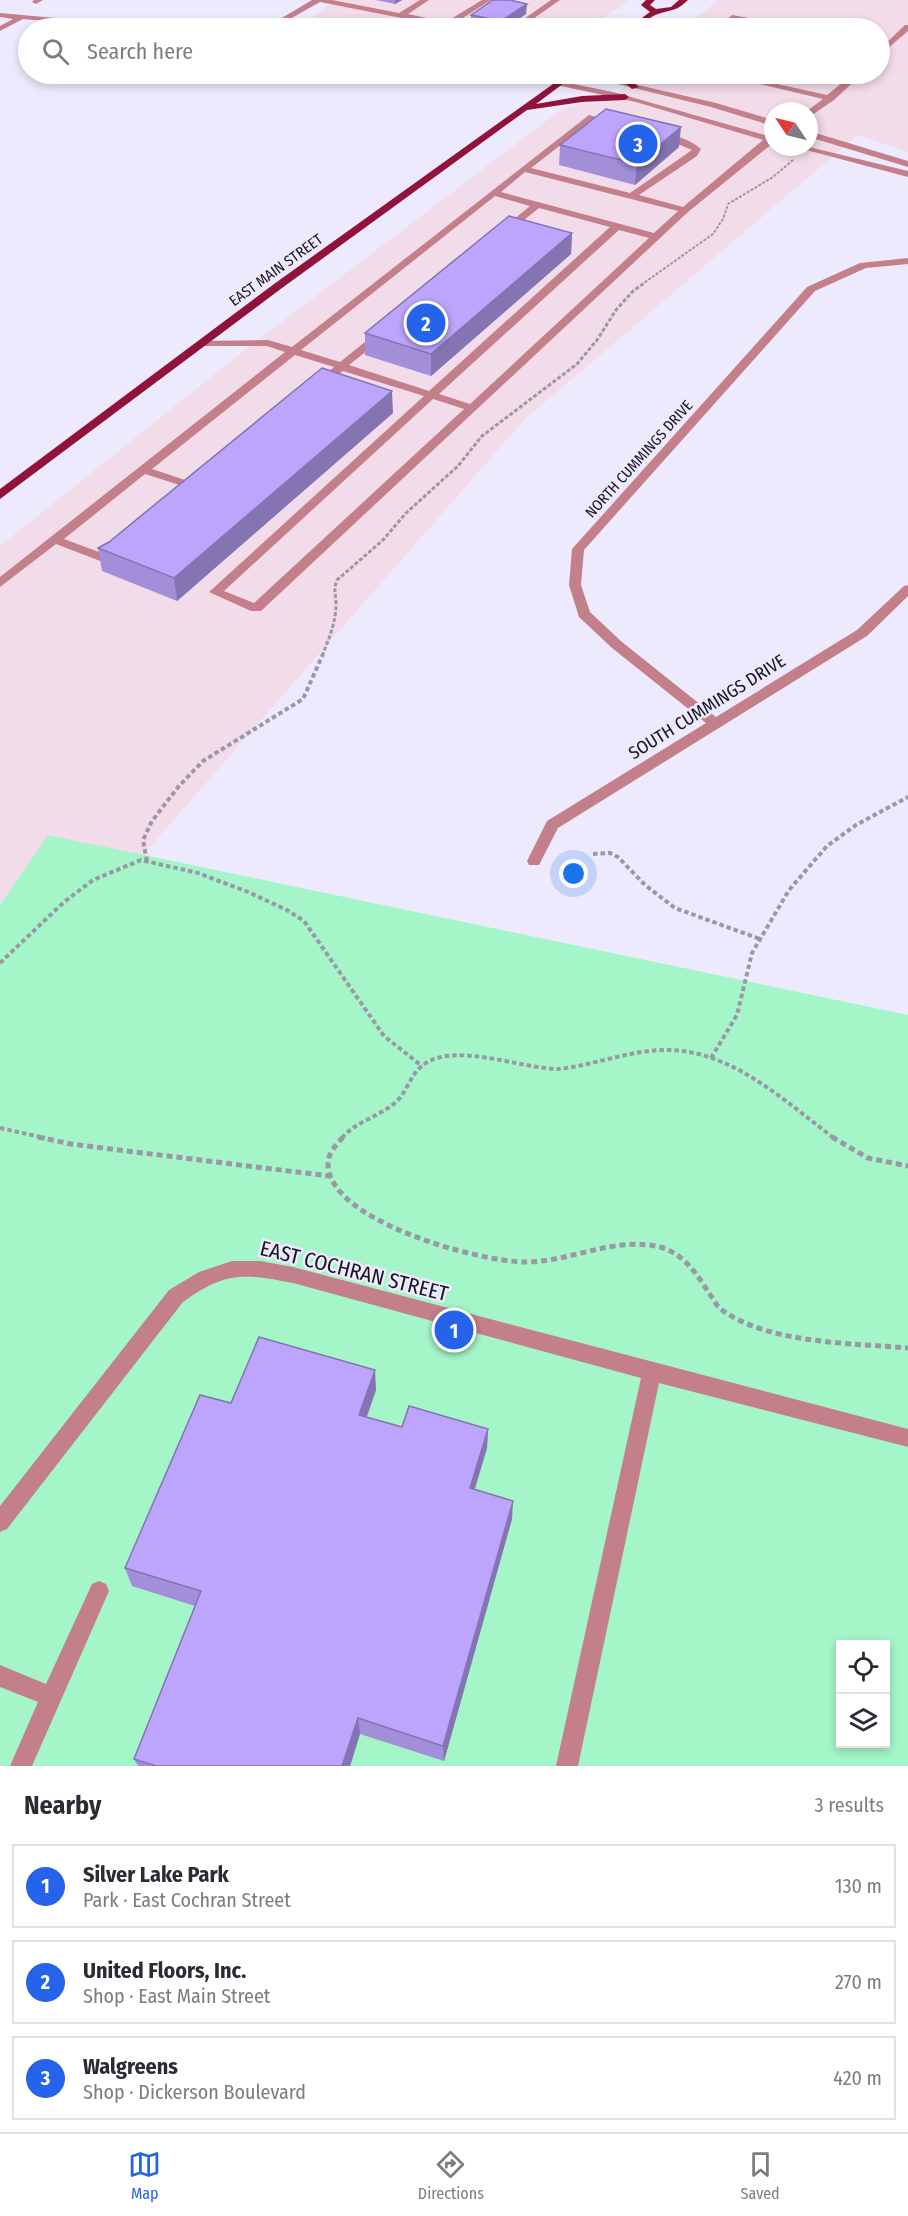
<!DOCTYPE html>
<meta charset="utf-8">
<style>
:root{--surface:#fff;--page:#f7f7f7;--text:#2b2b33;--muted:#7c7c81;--line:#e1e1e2;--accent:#2563eb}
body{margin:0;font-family:"Fira Sans Condensed",sans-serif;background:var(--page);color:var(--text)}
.controls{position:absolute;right:18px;bottom:18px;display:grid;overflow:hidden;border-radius:0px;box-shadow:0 3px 9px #0003}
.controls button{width:54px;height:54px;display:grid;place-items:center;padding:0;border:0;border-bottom:2px solid var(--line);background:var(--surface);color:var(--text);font:30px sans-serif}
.compass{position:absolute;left:764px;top:102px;width:54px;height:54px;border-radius:50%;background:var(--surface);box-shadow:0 3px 9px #0003;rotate:305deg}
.you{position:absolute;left:574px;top:874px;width:21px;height:21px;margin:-15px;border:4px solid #fff;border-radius:50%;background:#1a73e8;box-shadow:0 0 0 9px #1a73e833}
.badge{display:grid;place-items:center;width:39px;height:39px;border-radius:50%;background:var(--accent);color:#fff;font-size:20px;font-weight:700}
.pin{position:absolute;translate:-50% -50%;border:3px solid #fff;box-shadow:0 2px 6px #0006}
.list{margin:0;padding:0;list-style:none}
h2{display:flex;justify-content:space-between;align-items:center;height:78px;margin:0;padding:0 24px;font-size:26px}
h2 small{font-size:20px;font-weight:400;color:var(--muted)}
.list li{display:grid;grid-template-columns:39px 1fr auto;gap:18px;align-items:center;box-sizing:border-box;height:84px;margin:0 12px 12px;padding:0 12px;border:2px solid var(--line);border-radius:0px}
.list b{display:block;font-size:22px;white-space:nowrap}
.list p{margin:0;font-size:20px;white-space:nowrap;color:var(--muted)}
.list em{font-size:20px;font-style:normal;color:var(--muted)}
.icon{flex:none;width:33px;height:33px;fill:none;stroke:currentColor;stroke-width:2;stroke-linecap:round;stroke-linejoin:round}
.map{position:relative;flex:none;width:908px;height:1766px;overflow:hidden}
.search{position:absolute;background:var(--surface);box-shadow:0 3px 9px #0003;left:18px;right:18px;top:18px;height:66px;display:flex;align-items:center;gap:15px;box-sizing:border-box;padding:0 21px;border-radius:33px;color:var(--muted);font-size:22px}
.sheet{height:366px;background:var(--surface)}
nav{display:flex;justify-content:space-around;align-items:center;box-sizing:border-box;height:84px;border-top:2px solid var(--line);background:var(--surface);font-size:16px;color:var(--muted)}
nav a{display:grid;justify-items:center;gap:3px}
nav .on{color:var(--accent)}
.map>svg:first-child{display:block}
</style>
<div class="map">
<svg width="908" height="1766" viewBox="0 0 908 1766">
<rect width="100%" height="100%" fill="#eeeafd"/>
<g fill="#f2dcea" fill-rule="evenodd">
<polygon points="334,0 628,0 589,28 309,28 307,23"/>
<path d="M719,0H908V152L858,135L525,419L0,1018V546L241,353L562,109L581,104L604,102L642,74H880V28H682ZM773,111H809V147H773Z"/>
</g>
<path fill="#a4f5c8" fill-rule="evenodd" d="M48,835L908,1015V1766H0V905ZM840,1644H886V1744H840Z"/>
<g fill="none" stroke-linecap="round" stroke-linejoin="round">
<polyline stroke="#9a97a7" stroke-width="2" stroke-dasharray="3 1.5" stroke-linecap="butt" points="641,285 713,234 723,219 728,204 773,177 793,160"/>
<path stroke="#9a97a7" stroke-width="3" stroke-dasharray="4 2" stroke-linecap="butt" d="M322,656C329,639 336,622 336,604C336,595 333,589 337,580L383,540L406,513L458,466L482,436L577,364L597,340L616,310L633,291L643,284"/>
<g stroke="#9a97a7" stroke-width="4" stroke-dasharray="4.5 3" stroke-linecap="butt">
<polyline points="593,854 610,853 618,857 645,885 675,908 760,939"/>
<polyline points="147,861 143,840 152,821 179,786 203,761 303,699 323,654"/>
<polyline points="0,963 64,902 93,880 141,860 198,873 248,892 287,910 304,921 384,1036 422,1066"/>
<polyline points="711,1058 737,1015 752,953 789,890 827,846 856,825 908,797"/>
<polyline points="0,1128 45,1138"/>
<path d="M342,1138C356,1121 379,1117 396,1102C407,1092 410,1075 423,1065C455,1041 521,1069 559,1069C594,1065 628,1051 663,1050C730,1048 784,1101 834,1138"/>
</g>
<g stroke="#9a97a7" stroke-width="5" stroke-dasharray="6 4" stroke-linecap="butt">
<polyline points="38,1137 71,1144 329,1176"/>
<path d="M343,1137C336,1145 328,1153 328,1164C328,1221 480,1262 525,1262C571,1262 614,1236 660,1247C685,1254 698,1276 711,1296C715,1301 717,1307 722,1310C769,1344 852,1343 908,1348"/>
<polyline points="832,1137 868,1158 908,1166"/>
</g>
<g fill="#c3808a" fill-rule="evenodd">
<polygon points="34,0 43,0 36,4 32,2"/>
<polygon points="312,0 332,0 399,13 420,0 429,0 408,14 446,22 482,0 491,0 455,23 469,26 470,28 447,27 320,2 274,28 265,28"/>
<polygon points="551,0 560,0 520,28 511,28"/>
<polygon points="0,13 144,26 148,28 123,28 23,19 0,31 0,26 13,19 0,17"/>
<polygon points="732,15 792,26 796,28 782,28 737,20 725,28 717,28"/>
<polygon points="905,25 908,25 908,31 880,55 880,49"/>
<path d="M504,74L534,76L613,92L768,136L773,133V143L688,212L261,611H251L209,592L424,396L343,371L323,387H315V383L334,367L295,355L152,469L200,485V489H192L145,474L64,539L107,555L112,551H120L122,554L108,564L56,544L0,587V577L285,352L267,346H203L199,345V341L268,340L292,347L589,115L616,122L612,125L593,120L531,168L630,193L692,150L657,135C666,129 693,141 701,149L697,156L639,195L683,207L763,140L636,102ZM525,172L678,211L654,233L501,192ZM495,196L530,206L503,228V232H509L539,208L610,227L429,391L349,365L383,338V334H375L340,362L301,350ZM619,230L649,238L470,404L439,394ZM433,399L464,409L254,603L224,591Z"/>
<polygon points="577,74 590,74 716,103 773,120 773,126 711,107"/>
<polygon points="718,74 731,74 827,95 853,74 862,74 834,100 809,117 807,111 823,99"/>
<polygon points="809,131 908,161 908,167 809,137"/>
<polygon points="795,147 809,147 908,171 908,177"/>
<polygon points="908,258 908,264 866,268 815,291 584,550 581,585 590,612 622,642 716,717 857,630 904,586 908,585 908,596 867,636 558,828 539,865 529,865 527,861 547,821 706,723 612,648 579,617 569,585 572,549 807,287 860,263"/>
<path d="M232,1261H260L293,1267L908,1429V1447L659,1383L578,1766H556L641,1378L293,1283C244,1273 224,1272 183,1302L7,1529L0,1532V1506L169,1290L199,1272Z"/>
<polygon points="99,1581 106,1584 109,1591 32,1766 10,1766 38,1702 0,1687 0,1665 46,1684 92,1584"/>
</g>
<g fill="#90133c" fill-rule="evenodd">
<path d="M646,0H655L650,5L656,9L671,7L679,0H688C676,12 672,9 658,14C646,18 642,28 628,28L650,12L641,5Z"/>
<polygon points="567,74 576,74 536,104 582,96 625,94 629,97 625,100 582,102 527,110 282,288 0,499 0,489 274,284"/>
<polygon points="614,74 623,74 639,87 632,89"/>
</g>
</g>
<g fill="#a38eda">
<polygon points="376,0 402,0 395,4"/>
<polygon points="526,14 505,28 488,28 471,25 471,15"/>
<polygon points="560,145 679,147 635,185 559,165"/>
<polygon points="572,233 571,254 431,376 365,355 365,333"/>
<polygon points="393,413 177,601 102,571 98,548"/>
<polygon points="376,1390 367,1417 402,1427 488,1429 487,1448 475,1489 512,1519 444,1761 360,1734 350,1766 138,1766 134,1759 195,1606 132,1586 125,1568 231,1403"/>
</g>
<g fill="#8474b2">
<polygon points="395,0 402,0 395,4"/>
<polygon points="527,4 526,14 505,28 501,28 501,21"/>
<polygon points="681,127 679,147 635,185 637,164"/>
<polygon points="572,233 571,254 431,376 431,354"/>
<polygon points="392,391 393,413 177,601 174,578"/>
<polygon points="375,1370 376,1390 360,1434 359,1415"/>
<polygon points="488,1429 487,1448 469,1507 470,1488"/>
<polygon points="513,1501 512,1519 444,1761 443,1746"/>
<polygon points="358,1718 360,1734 350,1766 342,1766"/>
</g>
<g fill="#bda5fe" stroke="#8474b2" stroke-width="1.5">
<polygon points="493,0 510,0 527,4 501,21 471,15"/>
<polygon points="606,109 681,127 637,164 560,145"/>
<polygon points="509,216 572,233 431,354 365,333"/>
<polygon points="322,368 392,391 174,578 98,548 109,542"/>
<polygon points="259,1337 375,1370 359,1415 402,1427 409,1406 488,1429 470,1488 513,1501 443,1746 358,1718 342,1766 156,1766 134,1759 201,1591 125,1568 200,1395 231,1403"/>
</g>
<g text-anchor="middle" stroke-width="5" stroke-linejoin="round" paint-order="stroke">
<g font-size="15" fill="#181520" stroke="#eeeafd">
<text transform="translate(276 270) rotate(-36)" y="5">EAST MAIN STREET</text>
<text transform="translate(639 459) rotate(-48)" y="5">NORTH CUMMINGS DRIVE</text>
</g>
<g font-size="18" fill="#181520" stroke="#eeeafd">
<text transform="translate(707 707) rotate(-32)" y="6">SOUTH CUMMINGS DRIVE</text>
</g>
<g font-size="21" fill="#181520" stroke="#eeeafd">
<text transform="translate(354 1271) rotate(14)" y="7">EAST COCHRAN STREET</text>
</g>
</g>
</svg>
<div class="controls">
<button><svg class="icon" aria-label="locate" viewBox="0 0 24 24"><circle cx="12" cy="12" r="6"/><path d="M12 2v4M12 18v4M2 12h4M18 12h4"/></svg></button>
<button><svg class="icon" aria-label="layers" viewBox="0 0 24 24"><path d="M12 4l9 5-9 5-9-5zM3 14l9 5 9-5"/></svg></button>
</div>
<svg class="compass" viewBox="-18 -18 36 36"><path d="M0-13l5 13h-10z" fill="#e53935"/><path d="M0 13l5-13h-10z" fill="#7c7c81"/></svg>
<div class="you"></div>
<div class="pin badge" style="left:454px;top:1330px">1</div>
<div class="pin badge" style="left:426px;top:323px">2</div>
<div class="pin badge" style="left:638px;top:144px">3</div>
<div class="search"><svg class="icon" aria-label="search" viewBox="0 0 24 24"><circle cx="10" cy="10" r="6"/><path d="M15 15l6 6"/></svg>Search here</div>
</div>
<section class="sheet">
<h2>Nearby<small>3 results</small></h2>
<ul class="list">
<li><span class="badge">1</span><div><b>Silver Lake Park</b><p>Park · East Cochran Street</p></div><em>130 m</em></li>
<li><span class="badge">2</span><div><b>United Floors, Inc.</b><p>Shop · East Main Street</p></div><em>270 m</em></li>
<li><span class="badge">3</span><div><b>Walgreens</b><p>Shop · Dickerson Boulevard</p></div><em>420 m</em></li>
</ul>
</section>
<nav>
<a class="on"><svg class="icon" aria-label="map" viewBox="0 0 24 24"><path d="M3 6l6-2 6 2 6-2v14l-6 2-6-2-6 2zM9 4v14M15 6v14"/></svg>Map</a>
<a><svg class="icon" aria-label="directions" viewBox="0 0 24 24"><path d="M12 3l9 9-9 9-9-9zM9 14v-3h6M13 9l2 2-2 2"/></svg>Directions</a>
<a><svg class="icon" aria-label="saved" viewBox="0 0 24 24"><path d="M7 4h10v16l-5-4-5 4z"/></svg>Saved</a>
</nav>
